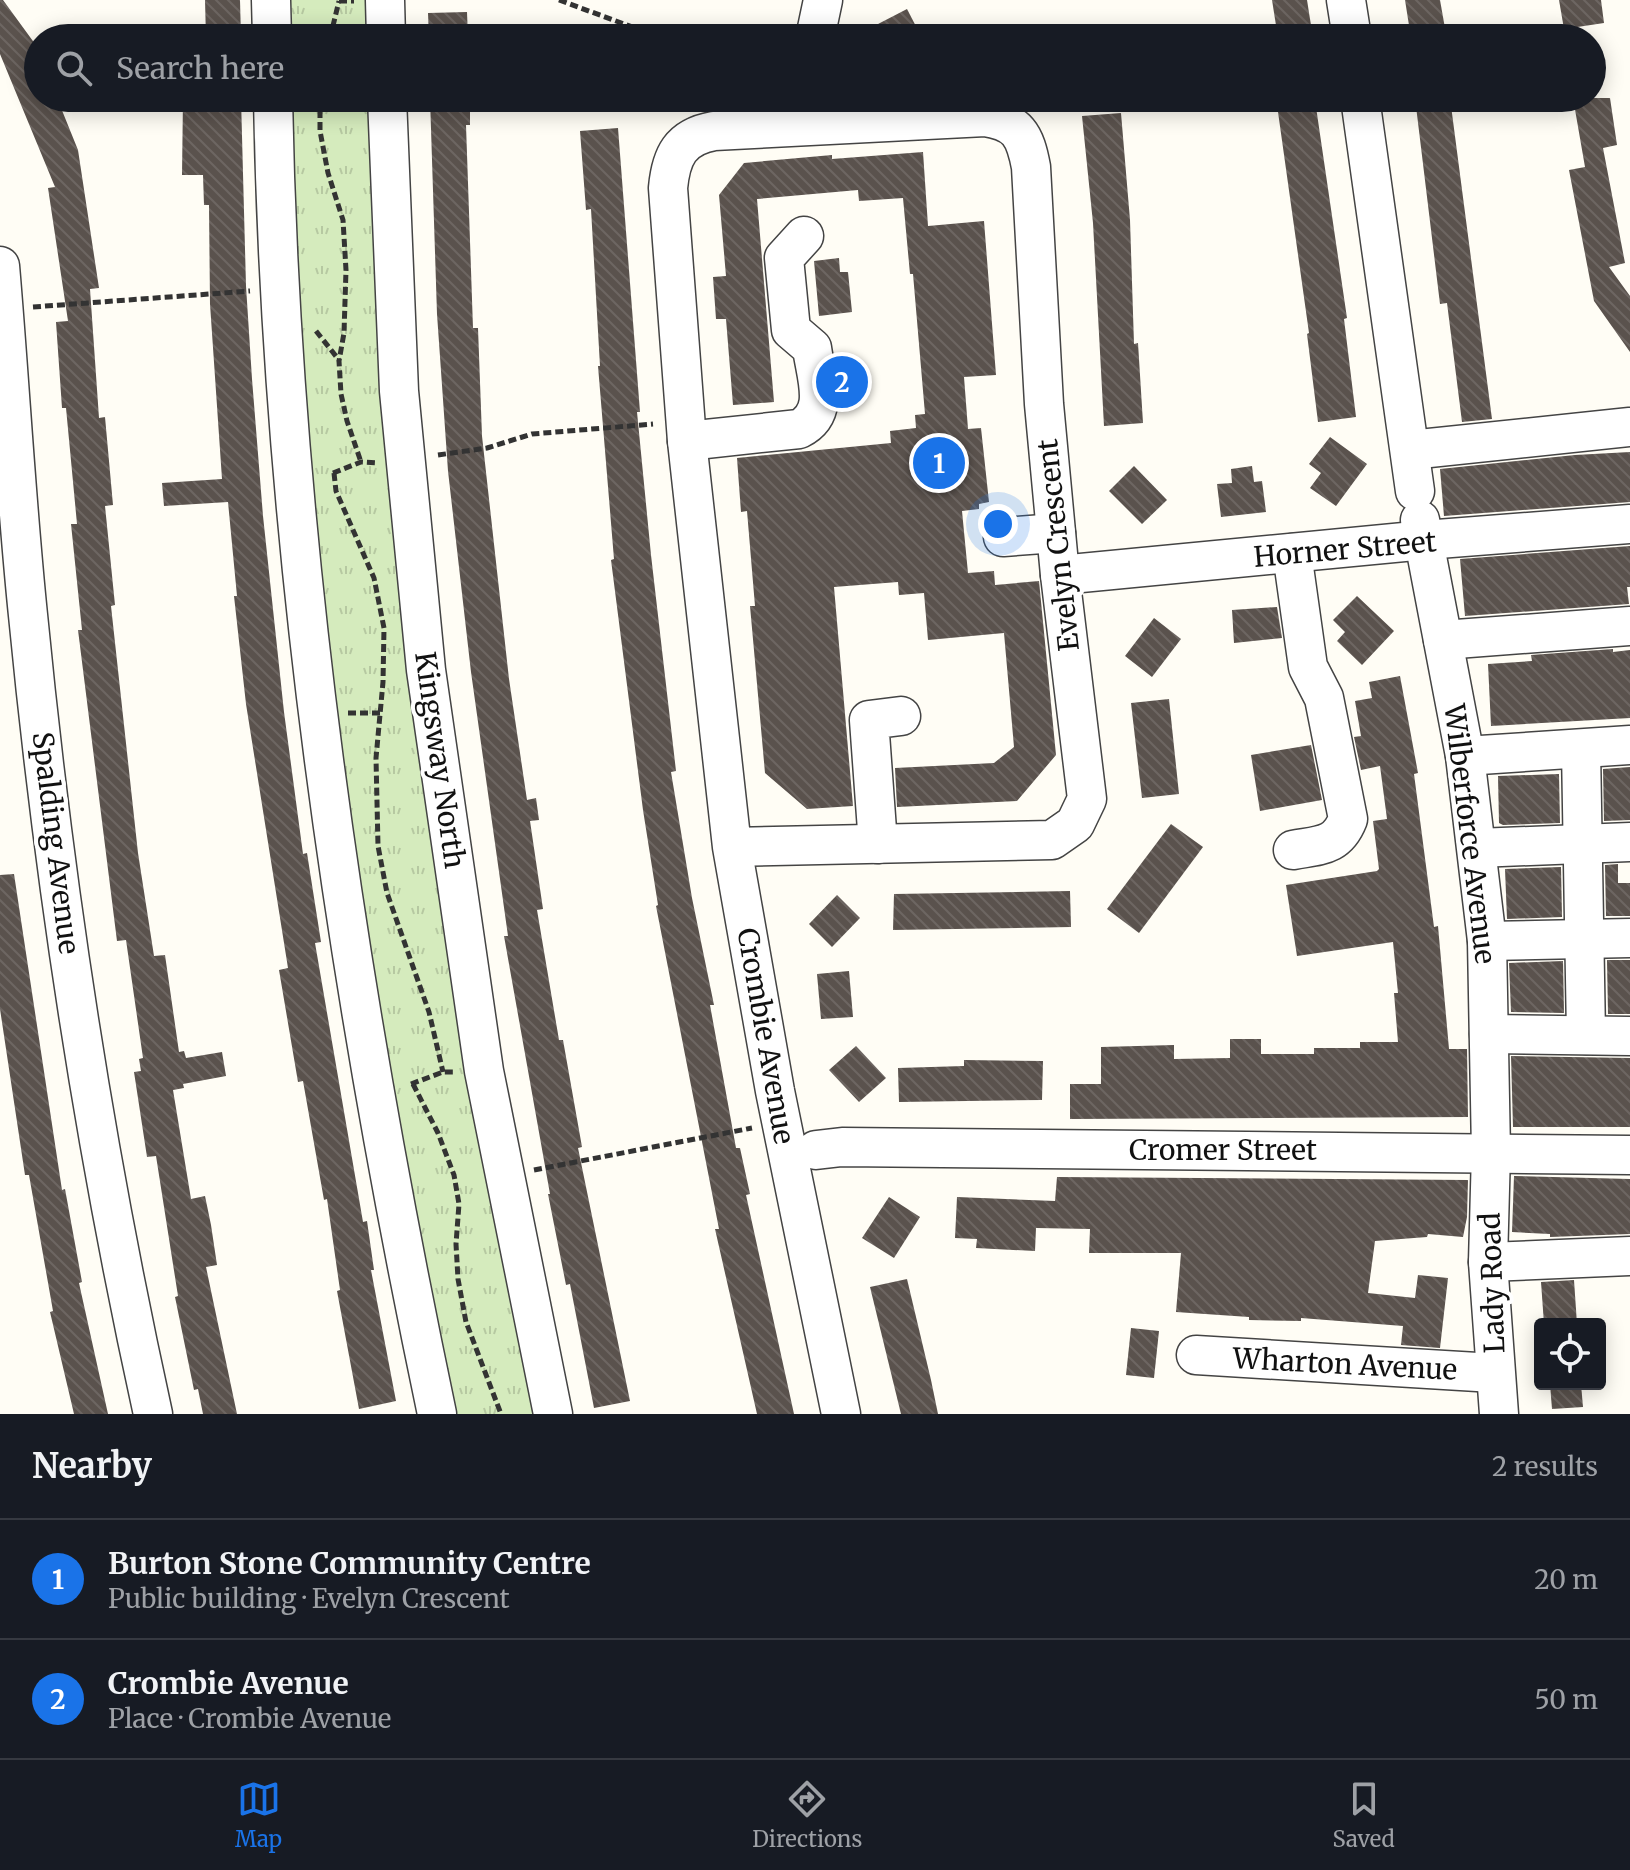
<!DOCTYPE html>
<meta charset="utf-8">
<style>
:root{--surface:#171b24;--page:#20242c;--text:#f1f3f6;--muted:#9ea1a6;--line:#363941;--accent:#1a73e8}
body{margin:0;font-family:Merriweather,serif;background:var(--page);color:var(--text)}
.controls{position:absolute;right:24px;bottom:24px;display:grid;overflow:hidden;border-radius:8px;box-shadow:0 4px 20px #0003}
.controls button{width:72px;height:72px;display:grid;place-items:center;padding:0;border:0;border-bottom:2px solid var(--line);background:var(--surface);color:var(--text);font:40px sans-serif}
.you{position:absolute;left:998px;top:524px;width:28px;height:28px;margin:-20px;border:6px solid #fff;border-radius:50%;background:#1a73e8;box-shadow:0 0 0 12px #1a73e833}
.badge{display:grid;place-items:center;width:52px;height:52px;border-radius:50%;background:var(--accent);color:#fff;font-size:26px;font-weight:700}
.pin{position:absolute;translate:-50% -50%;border:4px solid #fff;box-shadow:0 2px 8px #0006}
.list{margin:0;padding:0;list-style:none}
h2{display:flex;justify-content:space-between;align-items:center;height:104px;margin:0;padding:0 32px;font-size:34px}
h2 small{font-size:26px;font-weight:400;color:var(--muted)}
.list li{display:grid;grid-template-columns:52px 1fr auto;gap:24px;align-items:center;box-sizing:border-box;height:120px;padding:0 32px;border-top:2px solid var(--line)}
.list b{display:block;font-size:30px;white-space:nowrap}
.list p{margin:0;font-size:26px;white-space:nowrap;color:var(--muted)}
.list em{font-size:26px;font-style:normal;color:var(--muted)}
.icon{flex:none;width:44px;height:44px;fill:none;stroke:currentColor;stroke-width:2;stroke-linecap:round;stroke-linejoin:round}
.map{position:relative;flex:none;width:1630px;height:1414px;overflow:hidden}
.search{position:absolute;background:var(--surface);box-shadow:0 4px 20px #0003;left:24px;right:24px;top:24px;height:88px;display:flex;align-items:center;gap:20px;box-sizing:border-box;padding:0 28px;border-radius:44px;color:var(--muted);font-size:30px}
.sheet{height:344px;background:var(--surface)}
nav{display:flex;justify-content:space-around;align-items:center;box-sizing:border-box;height:112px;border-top:2px solid var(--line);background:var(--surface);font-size:22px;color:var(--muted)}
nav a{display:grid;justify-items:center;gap:4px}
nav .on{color:var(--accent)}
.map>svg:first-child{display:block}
</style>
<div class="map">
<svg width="1630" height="1414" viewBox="0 0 1630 1414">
<defs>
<pattern id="grass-tufts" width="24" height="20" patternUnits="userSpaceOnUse" patternTransform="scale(2)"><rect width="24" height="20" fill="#d5ebbd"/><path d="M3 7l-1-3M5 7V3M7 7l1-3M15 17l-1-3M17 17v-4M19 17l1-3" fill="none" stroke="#b6c8a1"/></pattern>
<pattern id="building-back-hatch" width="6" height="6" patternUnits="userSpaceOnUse" patternTransform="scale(2)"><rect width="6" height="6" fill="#5a524d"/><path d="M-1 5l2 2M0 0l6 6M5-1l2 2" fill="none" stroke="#6d6662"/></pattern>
</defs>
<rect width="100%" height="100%" fill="#fffdf5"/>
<g fill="url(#grass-tufts)">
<polygon points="284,0 374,0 375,38 285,38"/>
<polygon points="285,98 377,98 385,391 541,1414 449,1414 337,787 288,261"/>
</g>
<g fill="url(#building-back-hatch)">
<polygon points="0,0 3,0 38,48 38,98 57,98 78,150 99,288 90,289 99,418 105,417 113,505 105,506 115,605 111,606 138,853 154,956 165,955 179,1052 184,1051 186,1058 222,1052 226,1076 183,1084 184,1088 173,1090 191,1199 205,1196 211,1225 217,1265 206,1267 237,1414 203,1414 198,1389 194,1390 175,1297 178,1296 156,1156 147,1157 134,1072 141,1071 139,1059 143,1058 126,940 117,941 78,630 82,630 71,524 77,524 66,408 62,408 56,322 68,321 48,188 55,187 0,54"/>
<polygon points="205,0 240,0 241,38 206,38"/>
<polygon points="1272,0 1307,0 1313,38 1278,38"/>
<polygon points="1405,0 1440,0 1446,34 1411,38"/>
<polygon points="1559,0 1601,0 1604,23 1564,29"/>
<polygon points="907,9 922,38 851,38"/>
<polygon points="467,12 468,38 429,38 428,13"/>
<polygon points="183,98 241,98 246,286 252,379 263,516 284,712 303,854 307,853 321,942 315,943 363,1222 367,1221 374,1270 371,1270 396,1401 359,1409 337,1291 340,1290 327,1199 324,1200 303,1081 298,1082 279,970 288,968 246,704 234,596 237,596 228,502 164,506 162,483 222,479 210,304 209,205 204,205 203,175 182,175"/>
<polygon points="430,98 470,98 470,125 466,125 473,328 478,328 482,436 509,679 527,800 536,798 539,820 530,821 543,909 537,910 559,1040 563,1040 582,1147 578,1148 630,1401 594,1408 570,1284 566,1285 548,1194 550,1194 504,936 508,936 471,672 448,471 437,314"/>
<polygon points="1415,98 1450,98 1492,419 1462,422 1447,303 1440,304"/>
<polygon points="1573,98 1610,98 1617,145 1603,148 1625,263 1609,267 1630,296 1630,352 1594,301 1569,170 1585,167"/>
<polygon points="1316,107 1347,318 1344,319 1356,417 1318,422 1307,334 1309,333 1278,112"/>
<polygon points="1121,113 1130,220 1134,344 1138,343 1143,423 1104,426 1093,223 1082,116"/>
<polygon points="618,128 640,412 637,412 651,555 676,771 671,772 692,898 714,1005 710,1005 736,1148 740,1148 750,1194 746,1195 794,1414 757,1414 715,1229 719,1229 656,906 658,905 643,810 611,560 614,559 598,366 600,366 591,209 586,210 580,131"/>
<polygon points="923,152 928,226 984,221 996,375 964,377 968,429 981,428 989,502 979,504 979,509 962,511 968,573 994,571 995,585 1039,581 1056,755 1017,801 897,807 895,768 994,763 1014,747 1004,633 928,640 924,593 899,595 898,582 834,587 853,806 807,809 765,773 750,606 755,606 747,511 741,512 737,458 891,443 890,431 916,428 915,415 925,414 913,274 910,274 903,198 859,201 858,190 757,199 774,402 733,405 726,319 716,319 713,277 726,276 719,195 744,163 832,155 832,159"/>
<polygon points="839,258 840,272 848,272 852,312 819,316 814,261"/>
<polygon points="1330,437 1367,464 1336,506 1310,488 1321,473 1309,464"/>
<polygon points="1630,452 1630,502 1444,516 1440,469 1575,455"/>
<polygon points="1134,466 1167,500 1142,524 1109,491"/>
<polygon points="1252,466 1254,482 1262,481 1266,512 1221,517 1217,484 1232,483 1231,469"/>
<polygon points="1630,546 1630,587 1627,587 1629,604 1465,616 1460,559"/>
<polygon points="1357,596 1394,631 1362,665 1337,641 1345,632 1333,620"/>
<polygon points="1277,607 1282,638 1234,643 1232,610"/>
<polygon points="1154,618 1181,639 1152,677 1125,656"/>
<polygon points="1613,649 1613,652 1630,650 1630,718 1491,726 1488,664 1532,661 1531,655"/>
<polygon points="1400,676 1418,773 1414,774 1434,927 1438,926 1449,1049 1467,1049 1468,1117 1070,1119 1070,1084 1101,1084 1101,1047 1174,1045 1174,1059 1230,1058 1230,1039 1261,1039 1261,1054 1314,1054 1314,1048 1360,1048 1360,1042 1398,1042 1394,993 1398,993 1393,942 1297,956 1286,885 1377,871 1379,869 1373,821 1387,819 1380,766 1361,770 1354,737 1361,736 1355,701 1372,698 1369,682"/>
<polygon points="1169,699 1179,794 1142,798 1131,703"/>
<polygon points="1311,745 1322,800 1260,811 1251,755"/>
<polygon points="1630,767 1630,820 1604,821 1603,769"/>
<polygon points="1559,774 1560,823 1503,825 1499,823 1498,776"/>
<polygon points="1171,824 1203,847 1139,933 1107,909"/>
<polygon points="1618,864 1618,883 1630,883 1630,916 1606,916 1605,865"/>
<polygon points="1561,867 1562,917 1507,919 1505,869"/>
<polygon points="14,874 62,1190 65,1189 82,1282 79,1283 108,1414 74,1414 50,1312 53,1311 29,1175 25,1175 0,1009 0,875"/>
<polygon points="1070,891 1071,927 893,930 894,894"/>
<polygon points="837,895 860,918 832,947 809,924"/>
<polygon points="1607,960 1630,960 1630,1014 1608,1014"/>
<polygon points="1563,961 1564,1013 1511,1012 1509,963"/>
<polygon points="849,971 853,1017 821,1019 817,974"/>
<polygon points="856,1046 886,1078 859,1102 829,1070"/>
<polygon points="1511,1056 1630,1058 1630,1127 1513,1127"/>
<polygon points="964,1060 1043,1061 1042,1100 899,1102 898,1068 964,1066"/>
<polygon points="1514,1176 1630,1179 1630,1234 1550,1237 1550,1234 1512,1232"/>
<polygon points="1057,1177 1468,1180 1467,1217 1463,1237 1428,1234 1427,1237 1375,1241 1368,1293 1415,1298 1418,1275 1448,1278 1440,1348 1401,1345 1403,1326 1301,1318 1301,1321 1249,1320 1249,1317 1176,1312 1181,1253 1089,1253 1090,1229 1036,1228 1035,1251 976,1248 977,1239 955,1238 957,1197 1055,1201"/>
<polygon points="889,1197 920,1217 894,1258 862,1238"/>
<polygon points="907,1279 931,1380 938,1414 901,1414 870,1287"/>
<polygon points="1574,1280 1577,1324 1544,1324 1541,1282"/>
<polygon points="1131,1328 1159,1331 1154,1378 1126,1375"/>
<polygon points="1550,1384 1581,1384 1583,1407 1552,1409"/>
</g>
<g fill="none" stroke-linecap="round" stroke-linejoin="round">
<defs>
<g id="minor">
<polyline points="271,0 272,38"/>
<polyline points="385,0 386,38"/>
<polyline points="1346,0 1352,38"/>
<polyline points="815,38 823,0"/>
<path d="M273,98C281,540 346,981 437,1414"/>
<polyline points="387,98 399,391 426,670 484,1071 553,1414"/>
<polyline points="1360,98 1415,491"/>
<path d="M0,266C10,382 16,499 28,615C54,883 95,1151 153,1414"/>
<path d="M687,441L799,429C831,413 816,378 812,348L791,330L784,258L804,236"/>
<polyline points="1410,450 1630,427"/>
<polyline points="1420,520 1465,756 1487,941 1491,1152 1488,1262 1499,1414"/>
<polyline points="1003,537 1056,533"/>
<path d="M1292,553L1308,667L1324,698L1348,819C1337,847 1320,845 1293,850"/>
<polyline points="1060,575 1425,540 1630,524"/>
<polyline points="1443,640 1630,626"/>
<polyline points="1581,749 1586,1035"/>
<polyline points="1465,756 1630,745"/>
<polyline points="878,844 869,720 901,716"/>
<path d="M732,847L1052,840L1075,824L1087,799L1060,575L1044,404L1031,167C1025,135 1018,122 985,117L714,131C680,137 671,156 668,188L687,441L732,847L775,1091L841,1414"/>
<polyline points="1477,848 1630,842"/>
<polyline points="1487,941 1630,938"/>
<polyline points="1489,1034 1630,1036"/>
<polyline points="816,1150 842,1147 1630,1155"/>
<polyline points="1488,1262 1630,1256"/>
<polyline points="1196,1355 1494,1373"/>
</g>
</defs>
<use href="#minor" stroke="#444" stroke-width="41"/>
<g stroke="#333" stroke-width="5" stroke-dasharray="8 4" stroke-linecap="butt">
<polyline points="559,0 635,28"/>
<polyline points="339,1 354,1"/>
<polyline points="330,38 339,1"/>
<polyline points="320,98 320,131 328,173 343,220 346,270 344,333 339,361 341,394 347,421 361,462"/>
<polyline points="33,307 250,291"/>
<polyline points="316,331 339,360"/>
<polyline points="438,455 487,448 532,434 653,424"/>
<polyline points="333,473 361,462 377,463"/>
<polyline points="334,473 336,491 374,578 384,628 383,682 376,758 378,846 387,893 429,1012 443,1072"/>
<polyline points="348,713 380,713"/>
<polyline points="411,1084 443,1072 455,1072"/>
<polyline points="413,1084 438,1133 454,1175 459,1204 456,1244 458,1279 466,1322 501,1414"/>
<polyline points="534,1170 752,1128"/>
</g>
<use href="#minor" stroke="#fff" stroke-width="38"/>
</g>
<g text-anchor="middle" stroke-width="8" stroke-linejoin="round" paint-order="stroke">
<g font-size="28" fill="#111" stroke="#fff">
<text transform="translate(1058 545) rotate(-96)" y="10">Evelyn Crescent</text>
<text transform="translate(1345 549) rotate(-5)" y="10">Horner Street</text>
<text transform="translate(440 760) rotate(82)" y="10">Kingsway North</text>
<text transform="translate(1470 834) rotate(83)" y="10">Wilberforce Avenue</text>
<text transform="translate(56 843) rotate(83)" y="10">Spalding Avenue</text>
<text transform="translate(766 1036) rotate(80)" y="10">Crombie Avenue</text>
<text x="1223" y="1160">Cromer Street</text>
<text transform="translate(1492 1283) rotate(-92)" y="10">Lady Road</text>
<text transform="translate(1345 1364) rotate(3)" y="10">Wharton Avenue</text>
</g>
</g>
</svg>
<div class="controls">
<button><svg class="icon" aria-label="locate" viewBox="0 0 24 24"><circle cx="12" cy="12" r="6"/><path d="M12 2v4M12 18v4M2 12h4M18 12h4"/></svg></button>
</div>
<div class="you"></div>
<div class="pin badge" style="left:939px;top:463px">1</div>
<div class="pin badge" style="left:842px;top:382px">2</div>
<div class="search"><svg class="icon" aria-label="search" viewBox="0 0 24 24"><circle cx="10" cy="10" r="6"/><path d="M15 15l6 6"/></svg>Search here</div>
</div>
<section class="sheet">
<h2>Nearby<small>2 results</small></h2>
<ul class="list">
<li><span class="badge">1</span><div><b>Burton Stone Community Centre</b><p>Public building · Evelyn Crescent</p></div><em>20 m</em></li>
<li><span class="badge">2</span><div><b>Crombie Avenue</b><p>Place · Crombie Avenue</p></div><em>50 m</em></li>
</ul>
</section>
<nav>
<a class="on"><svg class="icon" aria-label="map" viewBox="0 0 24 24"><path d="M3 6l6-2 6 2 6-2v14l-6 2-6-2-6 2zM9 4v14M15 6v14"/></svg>Map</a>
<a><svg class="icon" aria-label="directions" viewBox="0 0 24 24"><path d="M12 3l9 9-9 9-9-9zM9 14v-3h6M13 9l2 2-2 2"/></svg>Directions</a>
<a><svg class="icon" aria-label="saved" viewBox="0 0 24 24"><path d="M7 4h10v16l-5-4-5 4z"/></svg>Saved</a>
</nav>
